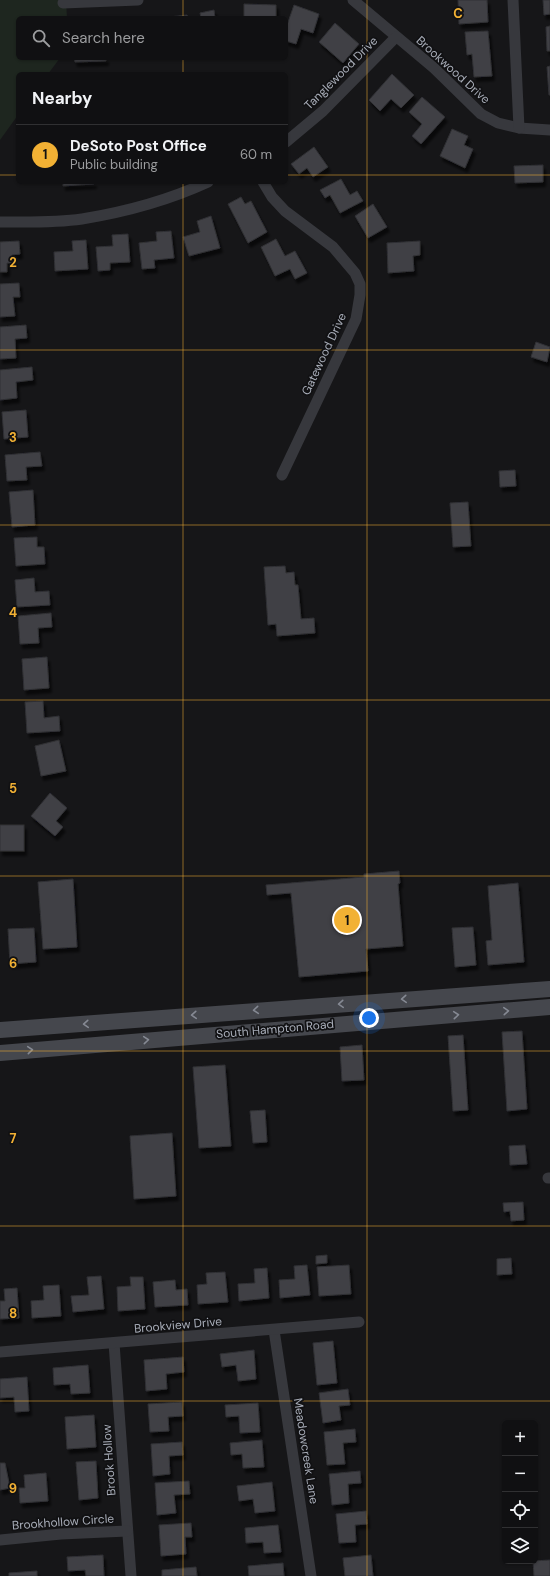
<!DOCTYPE html>
<meta charset="utf-8">
<style>
:root{--surface:#101012;--page:#1e1e20;--text:#f1f3f6;--muted:#9c9d9f;--line:#303032;--accent:#f2b134}
body{margin:0;font-family:"DM Sans",sans-serif;background:var(--page);color:var(--text)}
.controls{position:absolute;right:12px;bottom:12px;display:grid;overflow:hidden;border-radius:6px;box-shadow:0 1px 3px #0004}
.controls button{width:36px;height:36px;display:grid;place-items:center;padding:0;border:0;border-bottom:1px solid var(--line);background:var(--surface);color:var(--text);font:20px sans-serif}
.you{position:absolute;left:369px;top:1018px;width:14px;height:14px;margin:-10px;border:3px solid #fff;border-radius:50%;background:#1a73e8;box-shadow:0 0 0 6px #1a73e833}
.badge{display:grid;place-items:center;width:26px;height:26px;border-radius:50%;background:var(--accent);color:#111;font-size:13px;font-weight:700}
.pin{position:absolute;translate:-50% -50%;border:2px solid #fff;box-shadow:0 1px 4px #0006}
.list{margin:0;padding:0;list-style:none}
h2{display:flex;justify-content:space-between;align-items:center;height:52px;margin:0;padding:0 16px;font-size:17px}
h2 small{font-size:13px;font-weight:400;color:var(--muted)}
.list li{display:grid;grid-template-columns:26px 1fr auto;gap:12px;align-items:center;box-sizing:border-box;height:60px;padding:0 16px;border-top:1px solid var(--line)}
.list b{display:block;font-size:15px;white-space:nowrap}
.list p{margin:0;font-size:13px;white-space:nowrap;color:var(--muted)}
.list em{font-size:13px;font-style:normal;color:var(--muted)}
.icon{flex:none;width:22px;height:22px;fill:none;stroke:currentColor;stroke-width:2;stroke-linecap:round;stroke-linejoin:round}
.map{position:relative;flex:none;width:550px;height:1576px;overflow:hidden}
.search{position:absolute;background:var(--surface);box-shadow:0 1px 3px #0004;left:16px;top:16px;width:272px;height:44px;display:flex;align-items:center;gap:10px;box-sizing:border-box;padding:0 14px;border-radius:6px;color:var(--muted);font-size:15px}
.panel{position:absolute;background:var(--surface);box-shadow:0 1px 3px #0004;left:16px;top:72px;width:272px;height:112px;border-radius:6px}
.map>svg:first-child{display:block}
</style>
<div class="map">
<svg width="550" height="1576" viewBox="0 0 550 1576">
<defs>
<filter id="shadow"><feDropShadow dx="2.5" dy="4.5" stdDeviation="1" flood-color="#0009"/></filter>
</defs>
<rect width="100%" height="100%" fill="#161618"/>
<polygon fill="#1e261f" points="0,0 66,0 67,18 18,18 18,58 60,58 48,74 18,74 18,115 0,140"/>
<g fill="#404145" stroke="#303034" filter="url(#shadow)">
<polygon points="458,0 487,0 488,22 459,24"/>
<polygon points="543,0 550,0 550,14 544,15"/>
<polygon points="244,4 276,5 276,17 244,18"/>
<polygon points="294,5 319,14 313,33 301,29 296,44 286,41 286,28"/>
<polygon points="214,10 215,18 201,18 200,13"/>
<polygon points="187,15 188,18 160,18"/>
<polygon points="335,23 359,44 343,63 319,42"/>
<polygon points="550,26 550,51 547,51 546,27"/>
<polygon points="488,31 492,76 474,77 472,54 467,55 465,32"/>
<polygon points="74,58 106,58 106,61 75,62"/>
<polygon points="550,66 550,95 549,95 547,67"/>
<polygon points="392,74 414,95 401,108 391,99 380,111 369,100"/>
<polygon points="422,97 445,117 421,144 412,136 422,124 409,112"/>
<polygon points="452,129 468,136 464,145 473,149 465,168 440,156"/>
<polygon points="314,147 328,167 313,177 307,168 299,174 291,164"/>
<polygon points="543,165 543,182 515,183 514,166"/>
<polygon points="341,179 350,195 357,191 363,201 340,213 330,195 325,198 320,190"/>
<polygon points="63,182 94,182 94,184 63,186"/>
<polygon points="241,197 245,204 251,201 267,232 248,243 228,204"/>
<polygon points="373,204 387,227 368,238 355,216"/>
<polygon points="211,216 220,248 189,256 183,237 200,232 197,221"/>
<polygon points="171,231 174,258 154,260 155,268 142,269 139,243 157,241 156,232"/>
<polygon points="128,234 130,262 110,263 110,270 98,271 96,247 113,246 112,235"/>
<polygon points="276,239 285,256 295,251 307,273 295,279 290,269 275,276 261,247"/>
<polygon points="86,240 88,269 55,271 54,252 73,251 72,241"/>
<polygon points="19,241 20,254 12,255 12,263 7,263 7,272 0,272 0,242"/>
<polygon points="420,241 420,255 413,256 414,271 388,273 387,243"/>
<polygon points="19,283 20,297 13,297 15,316 0,317 0,284"/>
<polygon points="26,325 27,338 15,339 16,358 0,359 0,327"/>
<polygon points="536,342 550,347 547,362 531,357"/>
<polygon points="32,367 33,380 16,382 17,398 0,400 0,370"/>
<polygon points="26,410 28,437 4,439 2,412"/>
<polygon points="40,452 42,466 26,467 27,480 7,481 5,455"/>
<polygon points="515,470 516,486 500,487 499,471"/>
<polygon points="33,490 35,525 12,527 9,492"/>
<polygon points="468,502 471,546 453,547 450,503"/>
<polygon points="37,537 37,547 44,547 45,564 16,566 14,538"/>
<polygon points="285,566 286,573 294,572 295,585 298,585 301,619 314,618 315,633 277,636 276,624 268,625 264,567"/>
<polygon points="34,578 35,592 49,591 50,605 17,607 15,580"/>
<polygon points="51,613 52,627 38,628 39,643 20,644 18,616"/>
<polygon points="47,657 49,688 24,690 22,659"/>
<polygon points="43,701 44,718 59,716 60,731 27,733 25,702"/>
<polygon points="59,740 66,771 41,776 35,746"/>
<polygon points="50,793 67,808 56,821 63,827 55,836 31,816"/>
<rect x="0" y="825" width="24" height="26"/>
<polygon points="399,871 400,883 398,884 403,946 366,949 368,971 299,977 291,893 267,895 266,885 364,877 364,874"/>
<polygon points="73,879 77,947 43,949 38,882"/>
<polygon points="518,883 524,962 488,965 486,941 492,940 488,886"/>
<polygon points="473,927 476,965 455,967 452,928"/>
<polygon points="34,928 36,962 10,964 8,929"/>
<polygon points="522,1031 527,1109 507,1111 502,1032"/>
<polygon points="463,1035 468,1110 453,1111 448,1036"/>
<polygon points="362,1045 364,1080 342,1081 340,1047"/>
<polygon points="225,1065 231,1146 199,1148 193,1067"/>
<polygon points="265,1110 267,1142 253,1143 250,1111"/>
<polygon points="172,1133 176,1196 134,1199 130,1136"/>
<polygon points="525,1145 527,1164 510,1165 509,1146"/>
<polygon points="523,1202 524,1220 511,1221 510,1211 504,1212 503,1203"/>
<polygon points="327,1255 327,1263 316,1264 316,1256"/>
<polygon points="511,1258 512,1274 497,1275 497,1259"/>
<polygon points="307,1265 310,1295 280,1298 279,1280 295,1279 294,1266"/>
<polygon points="349,1265 351,1294 319,1296 317,1267"/>
<polygon points="267,1268 269,1298 239,1301 238,1284 255,1283 254,1269"/>
<polygon points="225,1272 228,1302 198,1304 197,1285 207,1284 206,1273"/>
<polygon points="101,1276 104,1309 73,1312 71,1296 89,1295 87,1277"/>
<polygon points="130,1277 143,1277 145,1309 118,1311 117,1287 131,1286"/>
<polygon points="175,1280 176,1290 187,1289 188,1305 155,1307 153,1282"/>
<polygon points="59,1285 61,1316 32,1318 31,1301 44,1300 43,1286"/>
<polygon points="17,1288 19,1318 0,1319 0,1301 5,1301 4,1289"/>
<polygon points="333,1341 337,1383 317,1385 313,1343"/>
<polygon points="254,1350 256,1379 238,1381 236,1365 222,1367 220,1354"/>
<polygon points="183,1357 184,1372 166,1374 167,1389 146,1391 144,1360"/>
<polygon points="88,1365 90,1393 71,1394 70,1384 54,1385 53,1368"/>
<polygon points="27,1377 29,1411 15,1412 14,1397 0,1398 0,1379"/>
<polygon points="348,1389 350,1405 339,1406 341,1420 323,1423 319,1393"/>
<polygon points="182,1402 183,1416 168,1417 169,1431 150,1432 148,1404"/>
<polygon points="258,1403 260,1432 240,1433 239,1416 226,1417 225,1405"/>
<polygon points="94,1415 96,1447 67,1449 65,1417"/>
<polygon points="355,1429 356,1442 343,1443 345,1464 327,1465 324,1432"/>
<polygon points="262,1440 264,1467 243,1468 242,1454 231,1455 230,1443"/>
<polygon points="182,1442 183,1455 169,1456 170,1474 153,1476 151,1444"/>
<polygon points="96,1461 98,1498 79,1500 76,1462"/>
<polygon points="0,1463 5,1463 10,1488 0,1490"/>
<polygon points="360,1471 361,1483 348,1484 349,1503 332,1505 329,1474"/>
<polygon points="46,1473 48,1501 20,1503 19,1488 25,1488 24,1475"/>
<polygon points="189,1481 190,1494 174,1495 176,1513 157,1515 155,1483"/>
<polygon points="272,1482 275,1511 255,1513 253,1499 239,1501 237,1486"/>
<polygon points="366,1511 367,1524 355,1525 356,1542 339,1543 336,1514"/>
<polygon points="191,1523 192,1537 185,1537 186,1554 161,1556 159,1525"/>
<polygon points="278,1525 281,1552 264,1553 263,1542 246,1543 245,1528"/>
<polygon points="103,1555 104,1576 86,1576 85,1570 68,1571 67,1557"/>
<polygon points="371,1555 373,1576 345,1576 343,1558"/>
<polygon points="550,1560 550,1576 534,1576 533,1561"/>
<polygon points="283,1563 284,1576 249,1576 248,1566"/>
<polygon points="196,1567 197,1576 162,1576 162,1570"/>
<polygon points="37,1571 37,1576 9,1576 9,1573"/>
</g>
<g fill="none" stroke-linecap="round" stroke-linejoin="round">
<g stroke="#37383d" stroke-width="11">
<polyline points="353,0 434,68 481,114 498,123 519,128 550,130"/>
<polyline points="513,0 519,128"/>
<polyline points="63,3 138,0"/>
<polyline points="286,142 323,111 396,37"/>
<polyline points="263,182 272,197 285,211 333,247 355,273 360,284 360,295 356,319 282,475"/>
<path d="M0,222C27,222 55,223 82,219C125,212 169,200 208,182"/>
<polyline points="548,1178 550,1178"/>
<polyline points="274,1330 311,1576"/>
<polyline points="114,1343 131,1576"/>
<polyline points="0,1352 359,1322"/>
<polyline points="0,1540 61,1534 127,1531"/>
</g>
<g stroke="#45474d" stroke-width="16">
<polyline points="0,1030 550,989"/>
<polyline points="0,1053 550,1007"/>
</g>
</g>
<defs><path id="oneway-chevron" d="M-2-3.5L2.5 0L-2 3.5" fill="none" stroke-width="1.6" stroke-linecap="round" stroke-linejoin="round"/></defs>
<g stroke="#858993">
<use href="#oneway-chevron" transform="translate(404 999) rotate(176)"/>
<use href="#oneway-chevron" transform="translate(341 1004) rotate(176)"/>
<use href="#oneway-chevron" transform="translate(256 1010) rotate(175)"/>
<use href="#oneway-chevron" transform="translate(506 1011) rotate(-4)"/>
<use href="#oneway-chevron" transform="translate(194 1015) rotate(176)"/>
<use href="#oneway-chevron" transform="translate(456 1015) rotate(-5)"/>
<use href="#oneway-chevron" transform="translate(86 1024) rotate(176)"/>
<use href="#oneway-chevron" transform="translate(146 1040) rotate(-5)"/>
<use href="#oneway-chevron" transform="translate(30 1050) rotate(-5)"/>
</g>
<path fill="none" stroke="#f2b134" stroke-width="1" stroke-opacity="0.55" d="M183,0V18M367,0V1576M183,58V74M0,175H18M286,175H550M183,182V1576M0,350H550M0,525H550M0,700H550M0,876H550M0,1051H550M0,1226H550M0,1401H550"/>
<g text-anchor="middle" stroke-width="3.5" stroke-linejoin="round" paint-order="stroke">
<g font-size="12" fill="#a8adb8" stroke="#111113">
<text transform="translate(453 70) rotate(42)" y="4">Brookwood Drive</text>
<text transform="translate(341 73) rotate(-45)" y="4">Tanglewood Drive</text>
<text transform="translate(324 354) rotate(-65)" y="4">Gatewood Drive</text>
<text transform="translate(275 1029) rotate(-5)" y="4">South Hampton Road</text>
<text transform="translate(178 1325) rotate(-5)" y="4">Brookview Drive</text>
<text transform="translate(306 1451) rotate(81)" y="4">Meadowcreek Lane</text>
<text transform="translate(109 1460) rotate(-94)" y="4">Brook Hollow</text>
<text transform="translate(63 1522) rotate(-4)" y="4">Brookhollow Circle</text>
</g>
</g>
<g font-size="13" text-anchor="middle" font-weight="bold" fill="#f2b134" stroke="#111113" stroke-width="3.5" stroke-linejoin="round" paint-order="stroke">
<text x="458" y="18">C</text>
<text x="13" y="267">2</text>
<text x="13" y="442">3</text>
<text x="13" y="617">4</text>
<text x="13" y="793">5</text>
<text x="13" y="968">6</text>
<text x="13" y="1143">7</text>
<text x="13" y="1318">8</text>
<text x="13" y="1493">9</text>
</g>
</svg>
<div class="controls">
<button>+</button>
<button>−</button>
<button><svg class="icon" aria-label="locate" viewBox="0 0 24 24"><circle cx="12" cy="12" r="6"/><path d="M12 2v4M12 18v4M2 12h4M18 12h4"/></svg></button>
<button><svg class="icon" aria-label="layers" viewBox="0 0 24 24"><path d="M12 4l9 5-9 5-9-5zM3 14l9 5 9-5"/></svg></button>
</div>
<div class="you"></div>
<div class="pin badge" style="left:347px;top:920px">1</div>
<div class="search"><svg class="icon" aria-label="search" viewBox="0 0 24 24"><circle cx="10" cy="10" r="6"/><path d="M15 15l6 6"/></svg>Search here</div>
<section class="panel">
<h2>Nearby<small></small></h2>
<ul class="list">
<li><span class="badge">1</span><div><b>DeSoto Post Office</b><p>Public building</p></div><em>60 m</em></li>
</ul>
</section>
</div>
